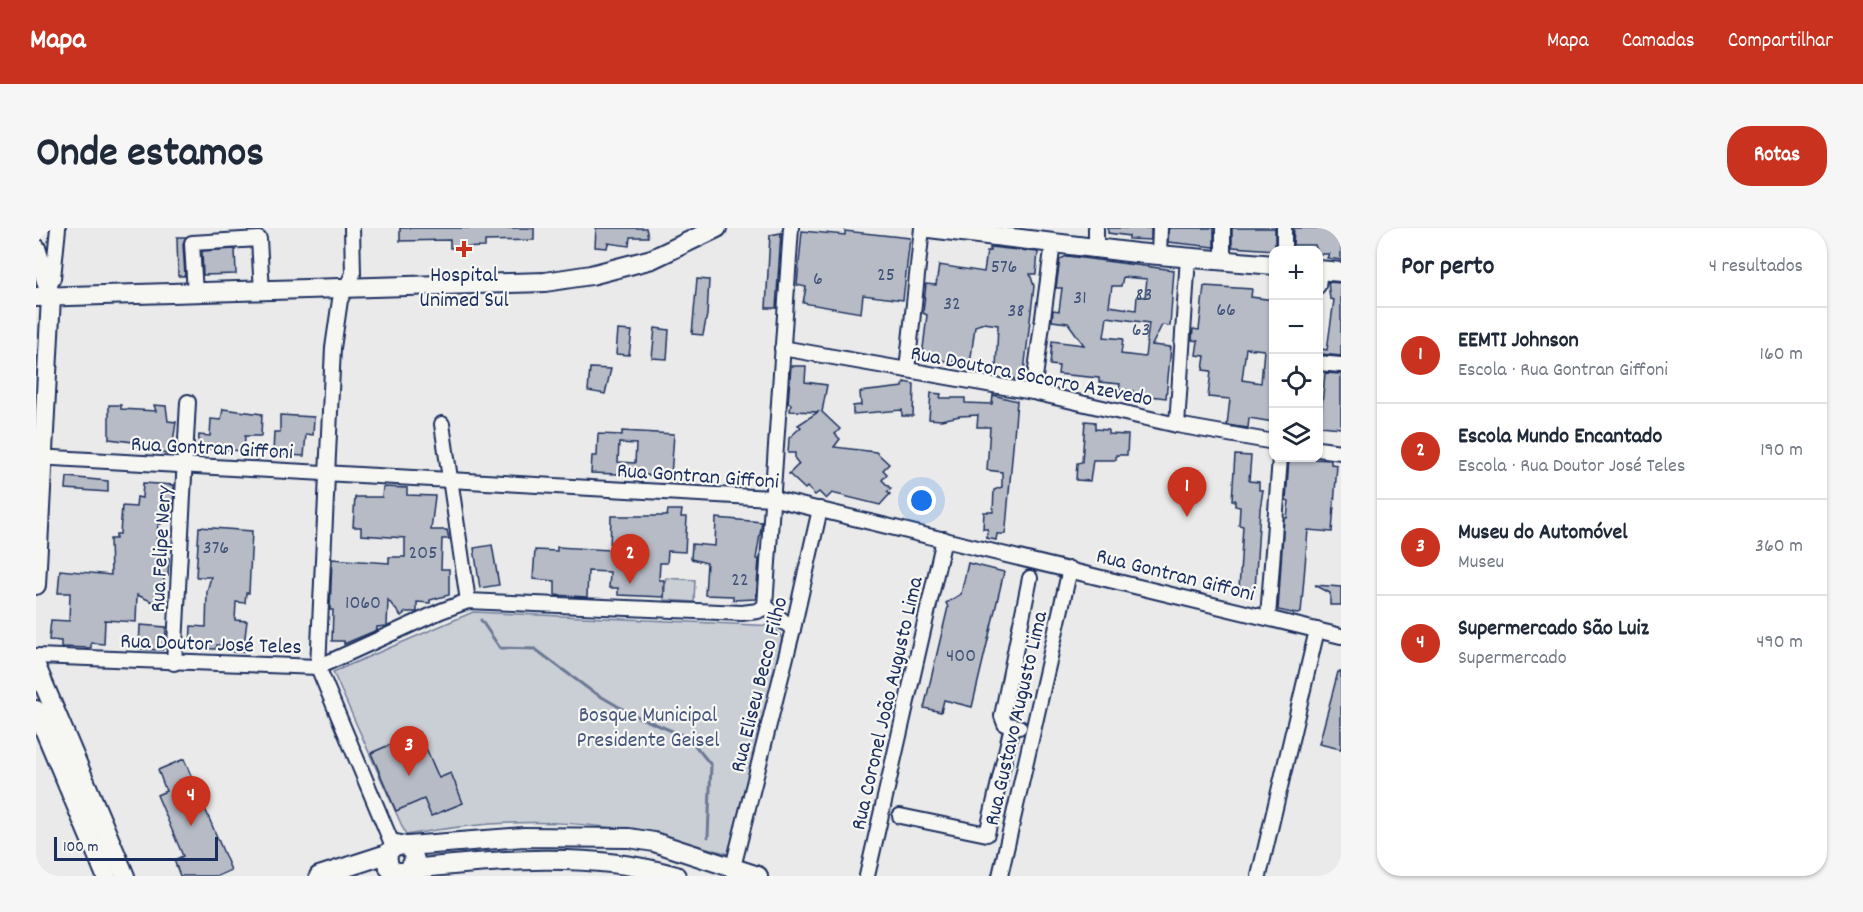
<!DOCTYPE html>
<html lang="pt">
<meta charset="utf-8">
<style>
:root{--surface:#fff;--page:#f6f6f7;--text:#1f2937;--muted:#747a83;--line:#e0e1e3;--accent:#c8321e}
body{margin:0;font-family:Dekko,sans-serif;background:var(--page);color:var(--text)}
.controls{position:absolute;right:18px;top:18px;display:grid;overflow:hidden;border-radius:12px;box-shadow:0 2px 4px #0004}
.controls button{width:54px;height:54px;display:grid;place-items:center;padding:0;border:0;border-bottom:2px solid var(--line);background:var(--surface);color:var(--text);font:30px sans-serif}
.scale{position:absolute;left:18px;bottom:15px;width:164px;box-sizing:border-box;padding-left:6px;border:3px solid #1b2f5e;border-top:0;font-size:16px;line-height:21px;white-space:nowrap;color:#1b2f5e;-webkit-text-stroke:4px #f6f6f2;paint-order:stroke}
.you{position:absolute;left:886px;top:273px;width:21px;height:21px;margin:-15px;border:4px solid #fff;border-radius:50%;background:#1a73e8;box-shadow:0 0 0 9px #1a73e833}
.badge{display:grid;place-items:center;width:39px;height:39px;border-radius:50%;background:var(--accent);color:#fff;font-size:20px;font-weight:700}
.pin{position:absolute;translate:-50% -50px;filter:drop-shadow(0 2px 3px #0008)}
.pin::after{content:'';position:absolute;top:32px;width:21px;height:18px;background:inherit;clip-path:polygon(0 0,100% 0,50% 100%)}
.list{margin:0;padding:0;list-style:none}
h2{display:flex;justify-content:space-between;align-items:center;height:78px;margin:0;padding:0 24px;font-size:26px}
h2 small{font-size:20px;font-weight:400;color:var(--muted)}
.list li{display:grid;grid-template-columns:39px 1fr auto;gap:18px;align-items:center;box-sizing:border-box;height:96px;padding:0 24px;border-top:2px solid var(--line)}
.list b{display:block;font-size:22px;white-space:nowrap}
.list p{margin:0;font-size:20px;white-space:nowrap;color:var(--muted)}
.list em{font-size:20px;font-style:normal;color:var(--muted)}
.icon{flex:none;width:33px;height:33px;fill:none;stroke:currentColor;stroke-width:2;stroke-linecap:round;stroke-linejoin:round}
.map{position:relative;flex:none;width:1305px;height:648px;overflow:hidden;border-radius:24px}
header{display:flex;align-items:center;gap:36px;box-sizing:border-box;height:84px;padding:0 30px;background:var(--accent);color:#fff}
header strong{font-size:28px}
nav{display:flex;gap:33px;margin-inline-start:auto;font-size:21px}
.intro{display:flex;align-items:center;justify-content:space-between;box-sizing:border-box;height:144px;padding:0 36px}
h1{margin:0;font-size:42px}
.button{padding:15px 27px;border-radius:24px;background:var(--accent);color:#fff;font-size:21px;font-weight:700}
main{display:flex;gap:36px;padding:0 36px}
aside{flex:1;background:var(--surface);border-radius:24px;box-shadow:0 2px 4px #0004}
.map>svg:first-child{display:block}
</style>
<header>
<strong>Mapa</strong>
<nav><a>Mapa</a><a>Camadas</a><a>Compartilhar</a></nav>
</header>
<div class="intro"><h1>Onde estamos</h1><a class="button">Rotas</a></div>
<main>
<div class="map">
<svg width="1305" height="648" viewBox="0 0 1305 648">
<rect width="100%" height="100%" fill="#e9eae9"/>
<filter id="ink" filterUnits="userSpaceOnUse"><feTurbulence type="fractalNoise" baseFrequency=".0167" numOctaves="2"/><feDisplacementMap in="SourceGraphic" scale="12" xChannelSelector="R" yChannelSelector="G"/><feConvolveMatrix kernelMatrix="1 2 1 2 8 2 1 2 1" color-interpolation-filters="sRGB"/></filter>
<g filter="url(#ink)">
<g fill="#caced5" stroke="#727e9a" stroke-width="1.5">
<polygon points="630,350 659,352 658,374 628,372"/>
<path d="M437,384L738,398L746,410L696,627C581,592 489,585 370,607L297,444Z"/>
</g>
<g fill="none" stroke-linecap="round" stroke-linejoin="round">
<polyline stroke="#6c7995" stroke-width="3" points="445,392 464,420 499,421 554,462 595,486 653,510 675,537 672,609"/>
</g>
<g fill="#b6bbc6" stroke="#1b2f5e" stroke-width="1.5" fill-rule="evenodd">
<polygon points="364,0 498,0 498,12 449,13 449,19 414,20 414,12 364,13"/>
<polygon points="560,0 610,0 612,9 594,9 593,18 572,15 571,20 559,19"/>
<polygon points="1072,0 1115,0 1115,12 1093,11 1093,8 1072,5"/>
<polygon points="1133,0 1178,0 1178,19 1132,14"/>
<polygon points="1196,0 1239,0 1239,22 1196,19"/>
<polygon points="1258,0 1305,0 1305,32 1291,30 1293,26 1282,26 1279,17 1257,17"/>
<polygon points="766,3 809,7 809,3 874,10 867,72 827,67 825,85 767,75 770,59 761,57"/>
<polygon points="745,5 740,80 730,80 734,7"/>
<polygon points="141,9 150,9 147,16 149,48 142,48"/>
<polygon points="954,19 1002,24 1000,46 994,46 998,58 987,152 974,150 975,143 960,141 962,97 948,95 939,98 934,137 886,129 891,87 887,85 890,56 900,57 903,37 948,44 951,23 954,23"/>
<polygon points="199,21 200,46 167,47 166,23"/>
<path d="M1031,28L1138,42L1134,98L1126,97L1116,117L1135,119L1130,170L1097,166V163L1083,162L1084,156L1063,154V150L1022,146L1023,138L1014,137L1016,113L1048,117L1032,95L1016,93L1017,82L1023,83L1026,60H1020L1024,31ZM1087,49L1111,51L1109,69L1101,68L1100,82L1073,78L1076,58H1085ZM1071,89L1113,95L1109,129L1085,126L1087,111L1068,109Z"/>
<polygon points="661,51 673,52 671,87 667,107 656,106"/>
<polygon points="1292,54 1305,55 1305,128 1285,126 1285,121 1291,122 1298,72 1294,71"/>
<path d="M1168,58L1216,61L1215,69L1238,72V194L1213,190L1212,200L1191,197L1194,171L1172,169L1175,143L1167,142L1169,128L1160,127L1162,113L1156,112L1157,101L1163,102ZM1210,120L1228,122L1225,155L1206,152Z"/>
<polygon points="619,100 633,102 631,131 616,130"/>
<polygon points="582,102 596,103 593,127 580,126"/>
<polygon points="755,138 770,138 769,154 791,157 786,184 804,201 799,206 804,211 798,219 840,224 853,236 847,242 851,246 846,252 855,261 851,264 854,266 844,277 796,265 790,271 783,264 779,267 771,259 769,261 753,246 763,236 759,231 759,225 752,225 753,210 765,199 762,197 782,184 754,183 755,176 752,175"/>
<polygon points="554,140 575,141 569,166 552,163"/>
<polygon points="1289,145 1305,146 1305,200 1284,198"/>
<polygon points="868,154 878,156 877,188 866,188 866,182 817,186 817,178 825,177 824,164 867,159"/>
<polygon points="895,165 905,166 904,170 929,170 929,175 956,176 957,167 981,173 970,299 969,306 961,306 960,312 950,310 952,301 947,301 948,284 957,284 958,262 966,259 966,244 951,242 954,199 941,199 942,187 924,188 905,192 893,191"/>
<polygon points="73,177 85,177 85,181 120,183 118,177 130,178 132,193 140,194 135,227 117,223 117,219 97,218 97,214 73,211"/>
<polygon points="187,181 226,186 225,208 209,208 208,223 162,220 163,207 174,208 175,191 185,192"/>
<polygon points="244,187 278,189 277,207 270,206 268,228 237,226 238,204 244,204"/>
<polygon points="1049,193 1059,194 1059,201 1072,202 1072,206 1092,207 1091,227 1080,227 1080,232 1057,232 1054,253 1040,252 1041,235 1046,234"/>
<path d="M586,203L638,206L635,248L555,245L556,228H561L562,206L586,207ZM583,215L600,216L599,235L582,234Z"/>
<polygon points="1199,227 1215,228 1213,253 1223,254 1223,262 1227,262 1224,281 1219,362 1203,361 1207,298 1203,297 1204,279 1199,278 1199,272 1196,272"/>
<polygon points="1253,230 1295,232 1295,236 1301,237 1296,304 1272,302 1265,385 1261,386 1242,382 1248,290 1251,290 1253,273 1250,272"/>
<polygon points="31,249 72,253 72,264 30,261"/>
<polygon points="107,255 138,257 137,284 133,284 133,288 125,288 125,296 122,296 119,330 133,330 132,347 128,347 127,370 117,374 101,367 100,394 69,392 68,416 55,415 55,420 25,419 25,413 13,412 15,392 33,393 34,365 22,365 24,342 75,347 74,311 80,311 80,306 84,306 86,278 100,279 101,269 106,270"/>
<polygon points="347,259 371,260 371,267 399,268 395,302 411,302 413,311 406,311 405,341 413,341 413,367 394,372 394,375 381,374 381,384 370,384 365,388 352,372 351,398 341,399 341,402 308,416 308,413 296,413 297,382 294,382 296,331 353,335 353,329 369,329 369,310 325,307 325,299 317,299 319,269 346,269"/>
<polygon points="632,282 646,282 645,289 651,289 649,324 632,323 631,335 624,335 623,352 628,352 628,369 582,367 582,360 573,360 574,344 552,343 551,369 519,367 519,353 497,351 499,322 521,323 521,319 574,322 575,288 631,288"/>
<polygon points="680,290 726,294 720,331 723,331 720,371 697,372 697,368 669,367 671,335 655,331 656,316 679,318"/>
<polygon points="163,299 216,303 213,365 210,365 209,375 200,374 199,392 211,393 207,424 197,424 198,418 181,417 180,421 154,420 155,398 170,399 171,363 175,349 160,349"/>
<polygon points="456,317 463,357 444,360 438,320"/>
<polygon points="932,335 968,344 936,479 908,472 905,484 888,480 912,379 910,375 925,366"/>
<polygon points="1279,357 1305,359 1305,377 1294,377 1294,365"/>
<polygon points="104,397 130,399 129,419 126,422 103,421"/>
<polygon points="1302,444 1305,444 1305,521 1283,516"/>
<polygon points="383,504 403,550 415,545 427,575 395,588 388,571 360,583 335,525"/>
<polygon points="148,531 195,642 182,648 144,648 138,632 147,628 121,567 130,563 122,542"/>
</g>
<g fill="none" stroke-linecap="round" stroke-linejoin="round">
<defs>
<g id="minor">
<polyline points="316,0 317,46 304,72 297,120 282,439 357,618"/>
<polyline points="1060,0 1060,19"/>
<polyline points="1187,0 1187,32"/>
<polyline points="1248,0 1248,22"/>
<polyline points="1123,27 1124,0"/>
<polyline points="12,58 17,50 22,0"/>
<polyline points="1282,58 1284,42"/>
<polyline points="159,66 156,15 223,11 226,64"/>
<polyline points="746,120 997,164 1141,197 1238,214"/>
<polyline points="1282,135 1305,137"/>
<polyline points="871,142 886,0"/>
<polyline points="997,164 1017,15"/>
<polyline points="406,196 432,373"/>
<polyline points="1141,197 1152,29"/>
<polyline points="1282,221 1305,224"/>
<polyline points="0,229 735,270 1305,408"/>
<polyline points="729,378 755,0"/>
<polyline points="729,378 757,401"/>
<polyline points="1232,389 1244,230"/>
<polyline points="0,428 282,439 405,383 432,373 706,385 722,383 729,378"/>
<polyline points="138,435 152,174"/>
<polyline points="983,499 969,496 966,488 994,350"/>
<polyline points="864,588 951,606 976,498"/>
<polyline points="697,639 757,401 784,281"/>
<polyline points="831,648 908,311"/>
<polyline points="964,648 1034,341"/>
<polyline points="1223,648 1281,402"/>
</g>
<g id="major">
<polyline points="893,0 1100,25 1238,37"/>
<polyline points="0,20 15,69 0,357"/>
<polyline points="1282,42 1305,44"/>
<polyline points="0,69 509,54 555,47 616,31 681,0"/>
<polyline points="0,438 89,648"/>
<polyline points="0,482 70,648"/>
<polyline points="372,618 488,609 593,610 618,614 722,648"/>
<path d="M375,641C462,632 556,623 640,648"/>
<polyline points="283,648 351,626 360,616 374,619 379,632 371,644 361,644 353,640 351,626"/>
</g>
</defs>
<use href="#minor" stroke="#1b2f5e" stroke-width="18"/>
<use href="#major" stroke="#1b2f5e" stroke-width="22"/>
<use href="#minor" stroke="#f6f6f2" stroke-width="14"/>
<use href="#major" stroke="#f6f6f2" stroke-width="18"/>
</g>
</g>
<path fill="#c8321e" stroke="#f6f6f2" stroke-width="2" d="M425 12h6v6h6v6h-6v6h-6v-6h-6v-6h6z"/>
<g text-anchor="middle" stroke-width="4.5" stroke-linejoin="round" paint-order="stroke">
<g font-size="20" fill="#425278">
<text x="968" y="44">576</text>
<text x="850" y="52">25</text>
<text x="782" y="56">6</text>
<text x="1108" y="72">83</text>
<text x="1044" y="75">31</text>
<text x="916" y="81">32</text>
<text x="1190" y="87">66</text>
<text x="980" y="88">38</text>
<text x="1105" y="107">63</text>
<text x="180" y="325">376</text>
<text x="387" y="330">205</text>
<text x="704" y="357">22</text>
<text x="327" y="380">1060</text>
<text x="925" y="433">400</text>
</g>
<g font-size="22" fill="#1b2f5e" stroke="#f6f6f2">
<text x="428" y="53">Hospital<tspan x="428" dy="25">Unimed Sul</tspan></text>
</g>
<g font-size="22" fill="#1b2f5e" stroke="#f6f6f2">
<text transform="translate(996 146) rotate(11)" y="8">Rua Doutora Socorro Azevedo</text>
<text transform="translate(176 218) rotate(3)" y="8">Rua Gontran Giffoni</text>
<text transform="translate(662 246) rotate(4)" y="8">Rua Gontran Giffoni</text>
<text transform="translate(123 321) rotate(-87)" y="8">Rua Felipe Nery</text>
<text transform="translate(1140 345) rotate(14)" y="8">Rua Gontran Giffoni</text>
<text transform="translate(175 414) rotate(2)" y="8">Rua Doutor José Teles</text>
<text transform="translate(721 456) rotate(-76)" y="8">Rua Eliseu Becco Filho</text>
<text transform="translate(849 475) rotate(-77)" y="8">Rua Coronel João Augusto Lima</text>
<text transform="translate(978 490) rotate(-77)" y="8">Rua Gustavo Augusto Lima</text>
</g>
<g font-size="22" fill="#47577c" stroke="#f6f6f2">
<text x="612" y="493">Bosque Municipal<tspan x="612" dy="25">Presidente Geisel</tspan></text>
</g>
</g>
</svg>
<div class="controls">
<button>+</button>
<button>−</button>
<button><svg class="icon" aria-label="locate" viewBox="0 0 24 24"><circle cx="12" cy="12" r="6"/><path d="M12 2v4M12 18v4M2 12h4M18 12h4"/></svg></button>
<button><svg class="icon" aria-label="layers" viewBox="0 0 24 24"><path d="M12 4l9 5-9 5-9-5zM3 14l9 5 9-5"/></svg></button>
</div>
<div class="scale">100 m</div>
<div class="you"></div>
<div class="pin badge" style="left:1151px;top:289px">1</div>
<div class="pin badge" style="left:594px;top:356px">2</div>
<div class="pin badge" style="left:373px;top:548px">3</div>
<div class="pin badge" style="left:155px;top:598px">4</div>
</div>
<aside>
<h2>Por perto<small>4 resultados</small></h2>
<ul class="list">
<li><span class="badge">1</span><div><b>EEMTI Johnson</b><p>Escola · Rua Gontran Giffoni</p></div><em>160 m</em></li>
<li><span class="badge">2</span><div><b>Escola Mundo Encantado</b><p>Escola · Rua Doutor José Teles</p></div><em>190 m</em></li>
<li><span class="badge">3</span><div><b>Museu do Automóvel</b><p>Museu</p></div><em>360 m</em></li>
<li><span class="badge">4</span><div><b>Supermercado São Luiz</b><p>Supermercado</p></div><em>490 m</em></li>
</ul>
</aside>
</main>
